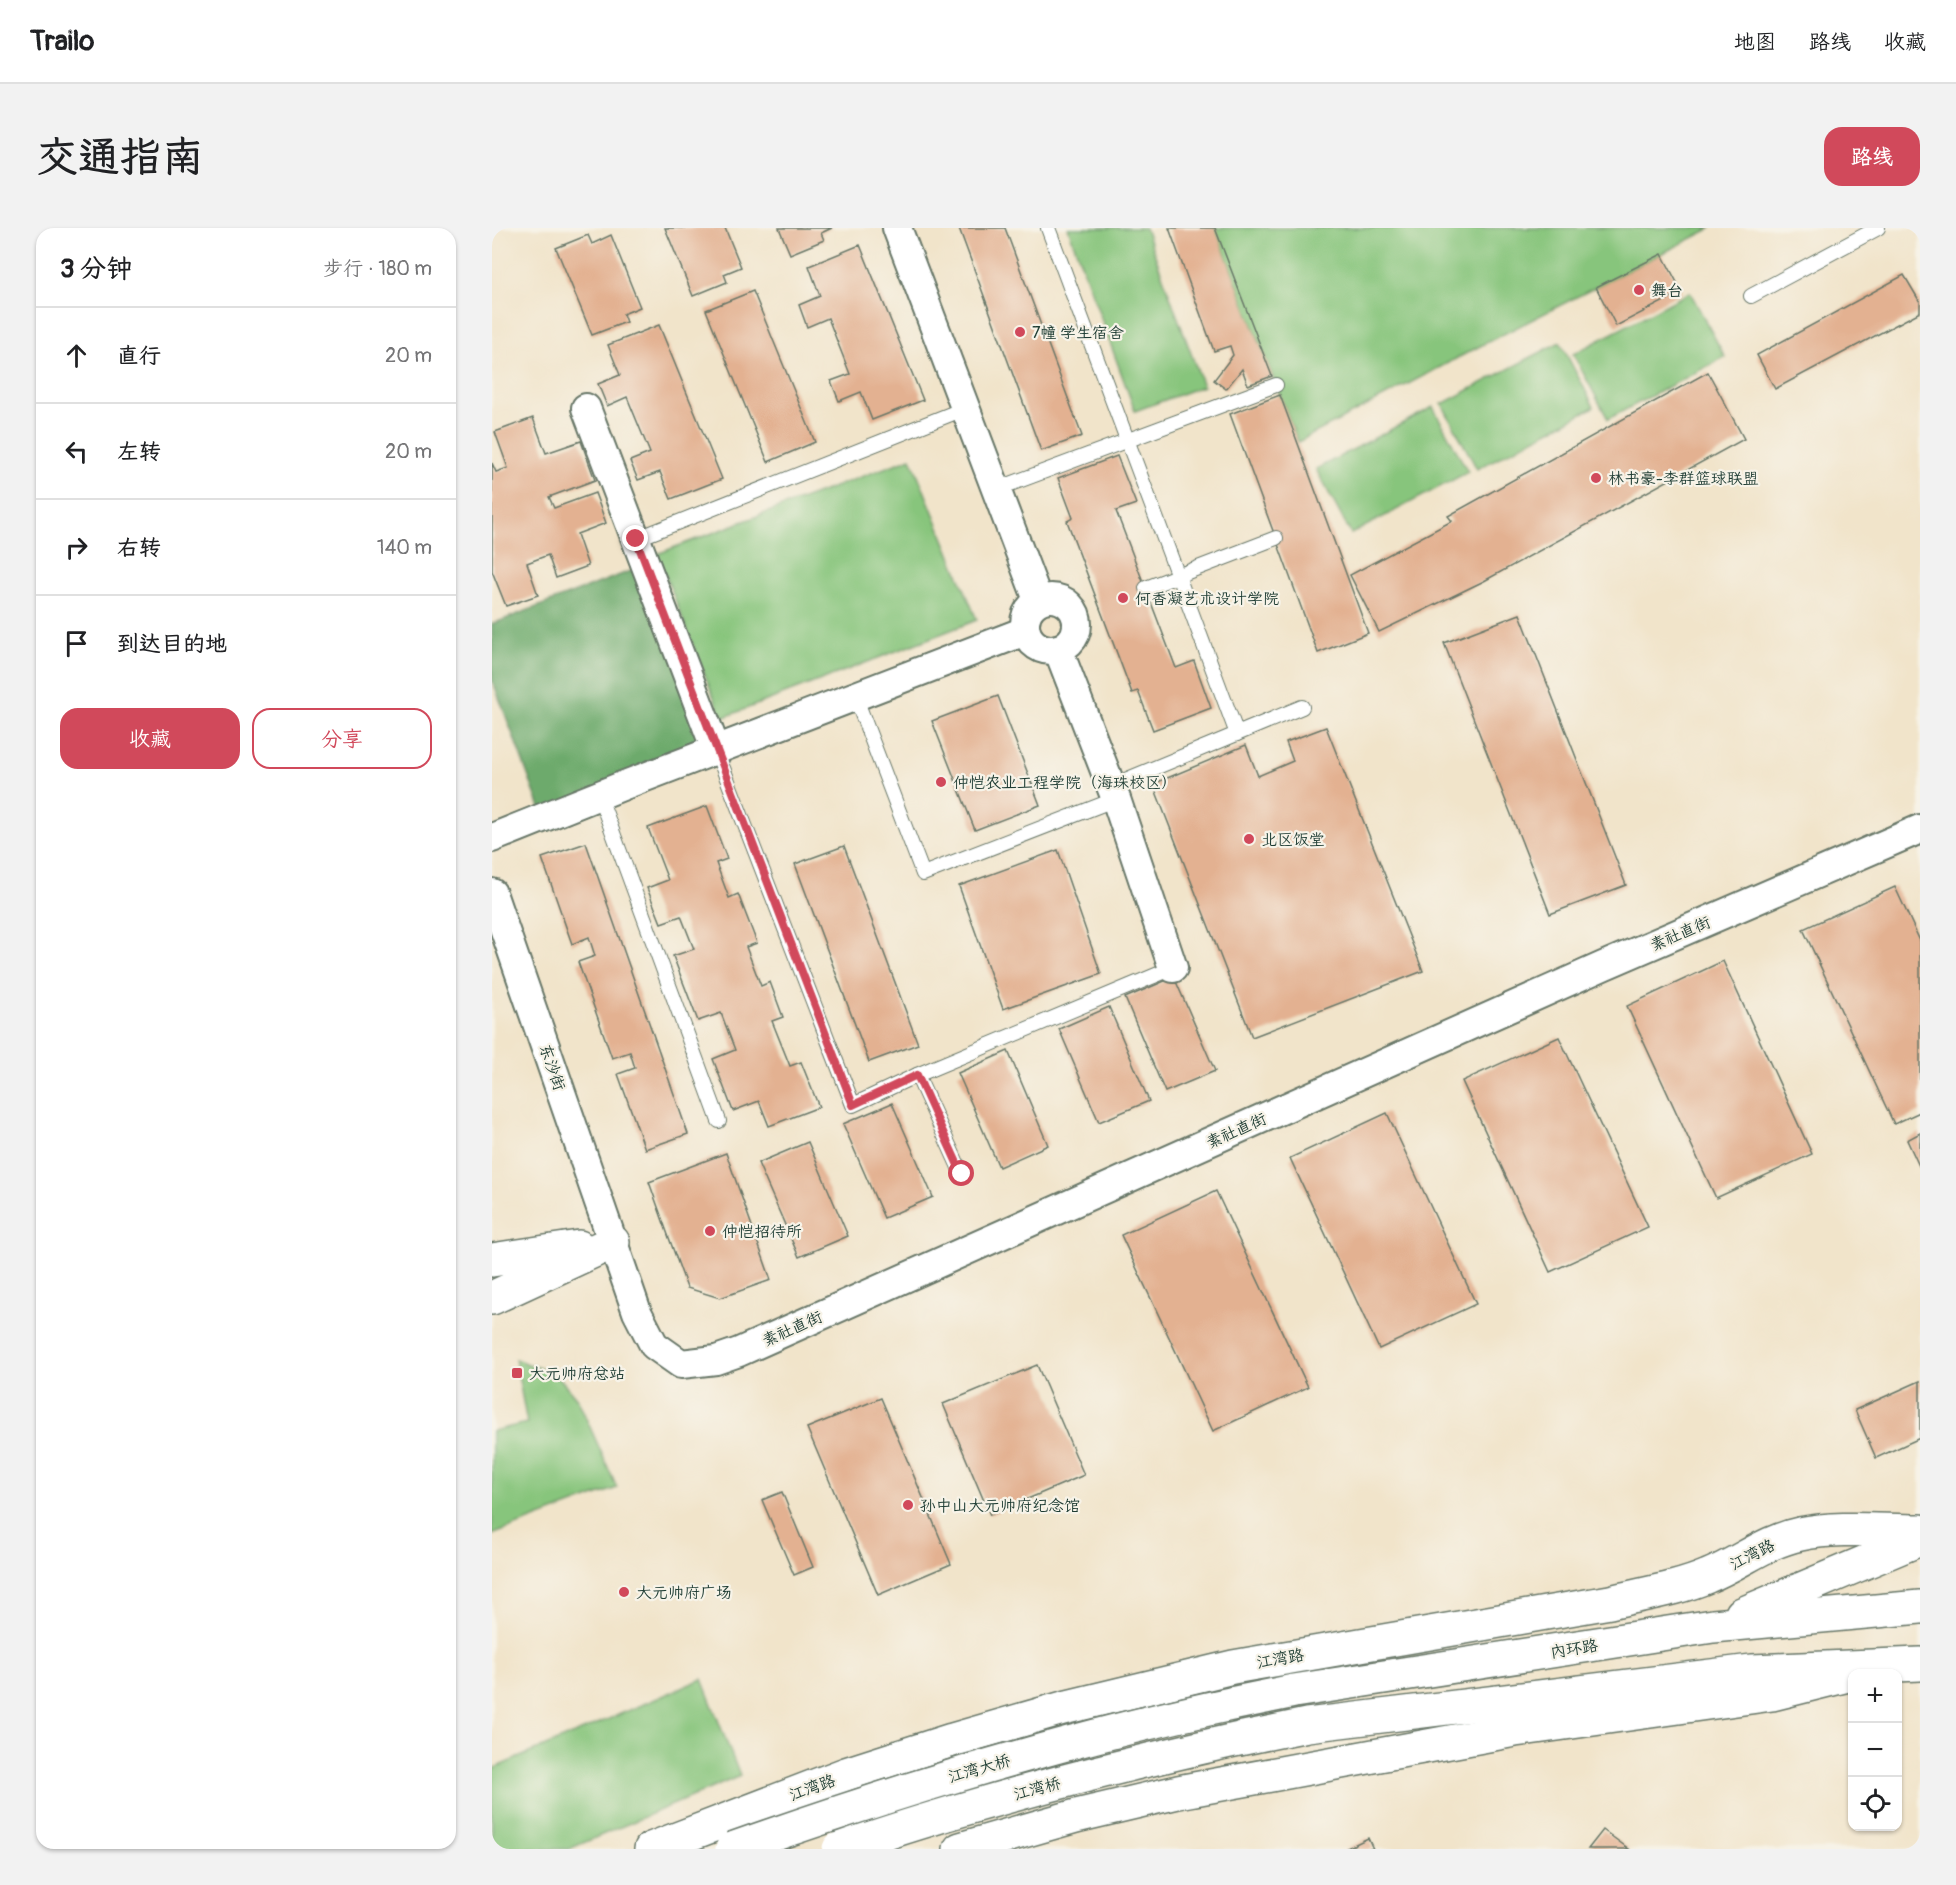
<!DOCTYPE html>
<html lang="zh">
<meta charset="utf-8">
<style>
:root{--surface:#fff;--page:#f2f2f2;--text:#202124;--muted:#757577;--line:#e0e0e0;--accent:#d1495b}
body{margin:0;font-family:Pangolin,"LXGW WenKai TC",sans-serif;background:var(--page);color:var(--text)}
.controls{position:absolute;right:18px;bottom:18px;display:grid;overflow:hidden;border-radius:12px;box-shadow:0 2px 4px #0004}
.controls button{width:54px;height:54px;display:grid;place-items:center;padding:0;border:0;border-bottom:2px solid var(--line);background:var(--surface);color:var(--text);font:30px sans-serif}
.stop{position:absolute;width:18px;height:18px;margin:-14px;border:4px solid #d1495b;border-radius:50%;background:#fff}
.stop.end{background:#d1495b;border-color:#fff;box-shadow:0 2px 6px #0008}
.list{margin:0;padding:0;list-style:none}
h2{display:flex;justify-content:space-between;align-items:center;height:78px;margin:0;padding:0 24px;font-size:26px}
h2 small{font-size:20px;font-weight:400;color:var(--muted)}
.list li{display:grid;grid-template-columns:39px 1fr auto;gap:18px;align-items:center;box-sizing:border-box;height:96px;padding:0 24px;border-top:2px solid var(--line)}
.list b{display:block;font-size:22px;white-space:nowrap}
.list em{font-size:20px;font-style:normal;color:var(--muted)}
.actions{display:flex;gap:12px;padding:18px 24px}
.actions a{flex:1;padding:14px 0;border:2px solid var(--accent);border-radius:18px;text-align:center;font-size:21px;color:var(--accent)}
.actions .main{background:var(--accent);color:#fff}
.icon{flex:none;width:33px;height:33px;fill:none;stroke:currentColor;stroke-width:2;stroke-linecap:round;stroke-linejoin:round}
.map{position:relative;flex:none;width:1428px;height:1621px;overflow:hidden;border-radius:18px}
header{display:flex;align-items:center;gap:36px;box-sizing:border-box;height:84px;padding:0 30px;background:var(--surface);border-bottom:2px solid var(--line)}
header strong{font-size:28px}
nav{display:flex;gap:33px;margin-inline-start:auto;font-size:21px}
.intro{display:flex;align-items:center;justify-content:space-between;box-sizing:border-box;height:144px;padding:0 36px}
h1{margin:0;font-size:42px}
.button{padding:15px 27px;border-radius:18px;background:var(--accent);color:#fff;font-size:21px;font-weight:700}
main{display:flex;gap:36px;padding:0 36px}
aside{flex:1;background:var(--surface);border-radius:18px;box-shadow:0 2px 4px #0004}
.map>svg:first-child{display:block}
</style>
<header>
<strong>Trailo</strong>
<nav><a>地图</a><a>路线</a><a>收藏</a></nav>
</header>
<div class="intro"><h1>交通指南</h1><a class="button">路线</a></div>
<main>
<aside>
<h2>3 分钟<small>步行 · 180 m</small></h2>
<ul class="list">
<li><svg class="icon" aria-label="ahead" viewBox="0 0 24 24"><path d="M12 20V5M6 11l6-6 6 6"/></svg><div><b>直行</b></div><em>20 m</em></li>
<li><svg class="icon" aria-label="left" viewBox="0 0 24 24"><path d="M17 20v-9H6M10 6l-5 5 5 5"/></svg><div><b>左转</b></div><em>20 m</em></li>
<li><svg class="icon" aria-label="right" viewBox="0 0 24 24"><path d="M7 20v-9h11M14 6l5 5-5 5"/></svg><div><b>右转</b></div><em>140 m</em></li>
<li><svg class="icon" aria-label="arrive" viewBox="0 0 24 24"><path d="M6 21V4h12l-3 4 3 4H6"/></svg><div><b>到达目的地</b></div></li>
</ul>
<div class="actions"><a class="main">收藏</a><a>分享</a></div>
</aside>
<div class="map">
<svg width="1428" height="1621" viewBox="0 0 1428 1621">
<rect width="100%" height="100%" fill="#f7f3e8"/>
<filter id="ink" filterUnits="userSpaceOnUse"><feTurbulence type="fractalNoise" baseFrequency=".0167" numOctaves="2"/><feDisplacementMap in="SourceGraphic" scale="12" xChannelSelector="R" yChannelSelector="G"/><feConvolveMatrix kernelMatrix="1 2 1 2 8 2 1 2 1" color-interpolation-filters="sRGB"/></filter>
<filter id="wash" filterUnits="userSpaceOnUse"><feTurbulence type="fractalNoise" baseFrequency=".008" numOctaves="4" result="noise"/><feDisplacementMap in="SourceGraphic" scale="24" xChannelSelector="R" yChannelSelector="G"/><feGaussianBlur stdDeviation="1.35" result="paint"/><feColorMatrix in="noise" values="0 0 0 0 0 0 0 0 0 0 0 0 0 0 0 0 0 1.4 0 .05"/><feComposite in="paint" operator="in"/></filter>
<g filter="url(#wash)">
<rect width="100%" height="100%" fill="#f1e4ca"/>
<g fill="#87c57c" stroke="#538158" stroke-width="1.5">
<polygon points="576,0 653,0 711,158 643,183"/>
<polygon points="723,0 1220,0 992,116 806,214"/>
<polygon points="1198,64 1233,129 1116,191 1081,126"/>
<polygon points="1068,114 1102,179 985,241 950,176"/>
<polygon points="941,179 976,244 859,306 824,241"/>
<polygon points="419,230 485,392 230,490 165,326"/>
<polygon points="23,1131 65,1147 86,1172 125,1260 0,1307 0,1203 35,1195"/>
<polygon points="210,1451 248,1548 77,1621 0,1621 0,1541"/>
</g>
<polygon fill="#6daa6c" stroke="#467450" stroke-width="1.5" points="154,337 224,522 52,590 0,451 0,396"/>
<g id="blocks">
<g fill="#e3b191">
<polygon points="173,0 233,0 249,39 232,46 235,54 201,68"/>
<polygon points="287,0 340,0 329,5 332,12 298,26"/>
<polygon points="467,0 513,0 590,208 549,223"/>
<polygon points="677,0 723,0 780,148 756,157 750,141 734,161 722,152 741,127 738,118 722,123"/>
<polygon points="96,7 100,16 119,7 148,79 131,86 134,94 100,107 64,20"/>
<polygon points="368,17 431,172 380,192 369,164 347,173 339,153 358,146 336,90 315,99 307,77 328,68 317,38"/>
<polygon points="1170,26 1190,64 1124,98 1104,59"/>
<polygon points="1412,47 1428,74 1428,84 1283,161 1265,127"/>
<polygon points="261,63 323,214 276,234 214,82"/>
<polygon points="167,97 230,251 179,271 168,244 146,252 138,233 158,225 135,169 115,178 106,156 128,147 116,117"/>
<polygon points="1216,144 1252,211 992,353 887,404 858,347 960,293 956,288"/>
<polygon points="788,167 876,405 826,425 738,186"/>
<polygon points="41,190 54,225 89,213 103,252 57,269 62,280 103,265 114,295 85,306 96,338 64,350 56,327 35,335 46,367 14,378 0,343 0,235 4,244 16,240 3,204"/>
<polygon points="625,228 644,276 624,283 684,440 702,433 719,480 661,502 646,463 640,465 575,293 581,290 566,250"/>
<polygon points="1028,386 1134,657 1058,686 952,415"/>
<polygon points="506,468 548,577 483,602 440,493"/>
<polygon points="834,499 931,743 760,809 661,556 754,517 766,548 801,533 794,514"/>
<polygon points="215,578 235,631 224,635 237,670 246,666 265,715 254,719 269,758 278,754 291,789 280,793 298,838 309,834 327,879 277,898 267,873 241,883 221,831 243,822 229,785 206,793 181,728 202,721 189,688 169,695 155,660 176,652 156,600"/>
<polygon points="94,615 196,906 153,921 126,846 143,840 138,824 120,830 86,734 103,728 97,709 80,716 50,630"/>
<polygon points="352,618 426,816 377,834 303,636"/>
<polygon points="566,622 609,746 511,781 467,658"/>
<polygon points="1403,659 1428,713 1428,884 1402,896 1311,701"/>
<polygon points="1231,733 1320,926 1224,970 1135,778"/>
<polygon points="682,749 723,843 673,864 633,770"/>
<polygon points="617,779 657,873 607,894 567,801"/>
<polygon points="1067,809 1156,999 1058,1044 970,853"/>
<polygon points="516,823 556,917 507,939 466,845"/>
<polygon points="400,875 441,969 392,990 351,896"/>
<polygon points="895,885 984,1076 887,1121 798,930"/>
<polygon points="1428,905 1428,940 1415,912"/>
<polygon points="316,914 356,1008 307,1029 266,935"/>
<polygon points="234,925 279,1052 228,1070 195,1060 157,954"/>
<polygon points="724,963 816,1159 721,1203 629,1007"/>
<polygon points="545,1137 592,1247 498,1287 451,1176"/>
<polygon points="1428,1153 1428,1210 1384,1230 1363,1182"/>
<polygon points="389,1170 459,1336 386,1367 315,1200"/>
<polygon points="290,1264 321,1339 302,1347 270,1272"/>
<polygon points="1111,1602 1137,1621 1096,1621"/>
<polygon points="876,1610 881,1621 853,1621"/>
</g>
</g>
</g>
<g filter="url(#ink)">
<use href="#blocks" fill-opacity="0" stroke="#687768" stroke-width="1.5"/>
<g fill="none" stroke-linecap="round" stroke-linejoin="round">
<defs>
<g id="service">
<polyline points="556,0 745,506"/>
<polyline points="1259,68 1386,0"/>
<polyline points="505,261 784,157"/>
<polyline points="144,311 474,180"/>
<polyline points="654,360 784,310"/>
<polyline points="363,468 431,646 624,571"/>
<polyline points="224,522 361,877 425,847 681,740"/>
<polyline points="619,558 810,479"/>
<polyline points="107,567 227,893"/>
<polyline points="425,847 470,946"/>
</g>
<g id="minor">
<polyline points="405,0 546,372"/>
<polyline points="94,180 224,522"/>
<circle cx="559" cy="396" r="26"/>
<polyline points="566,421 624,571 681,740"/>
<polyline points="0,610 130,558 533,403"/>
<polyline points="0,665 145,1084 162,1117 189,1136 224,1132 247,1124 1111,738 1428,601"/>
</g>
<g id="tertiary">
<polyline points="0,1032 87,1019"/>
<polyline points="0,1070 121,1014"/>
</g>
<g id="primary">
<path d="M159,1621L354,1546L460,1512L571,1480L741,1439L1118,1374C1151,1366 1186,1361 1216,1348C1248,1335 1274,1313 1308,1306C1347,1298 1389,1303 1428,1303"/>
<polyline points="468,1621 584,1588 686,1564 1023,1502 1280,1466 1360,1446"/>
</g>
<g id="trunk">
<polyline points="1250,1386 1428,1311"/>
<polyline points="739,1476 802,1463 1221,1398 1428,1379"/>
<polyline points="747,1511 815,1497 1260,1443 1428,1436"/>
</g>
</defs>
<use href="#service" stroke="#687768" stroke-width="16"/>
<use href="#minor" stroke="#687768" stroke-width="32"/>
<use href="#tertiary" stroke="#687768" stroke-width="36"/>
<use href="#primary" stroke="#687768" stroke-width="36"/>
<use href="#trunk" stroke="#687768" stroke-width="36"/>
<use href="#service" stroke="#fff" stroke-width="14"/>
<use href="#minor" stroke="#fff" stroke-width="28"/>
<use href="#tertiary" stroke="#fff" stroke-width="33"/>
<use href="#primary" stroke="#fff" stroke-width="33"/>
<use href="#trunk" stroke="#fff" stroke-width="33"/>
<defs>
<g id="trunk-bridge">
<path d="M240,1621C404,1563 569,1512 739,1476"/>
<path d="M347,1621C478,1575 612,1541 747,1511"/>
</g>
</defs>
<use href="#trunk-bridge" stroke="#687768" stroke-width="36" stroke-linecap="butt"/>
<use href="#trunk-bridge" stroke="#fff" stroke-width="33"/>
</g>
</g>
<g fill="none" stroke-linecap="round" stroke-linejoin="round" filter="url(#ink)">
<polyline stroke="#d1495b" stroke-width="8" points="144,311 361,877 425,847 470,946"/>
</g>
<g fill="#d1495b" stroke="#f7f3e8" stroke-width="2">
<circle cx="1147" cy="62" r="6"/>
<circle cx="528" cy="104" r="6"/>
<circle cx="1104" cy="250" r="6"/>
<circle cx="631" cy="370" r="6"/>
<circle cx="449" cy="554" r="6"/>
<circle cx="757" cy="611" r="6"/>
<circle cx="218" cy="1003" r="6"/>
<rect x="19" y="1139" width="12" height="12" rx="3"/>
<circle cx="416" cy="1277" r="6"/>
<circle cx="132" cy="1364" r="6"/>
</g>
<g text-anchor="middle" stroke-width="4.5" stroke-linejoin="round" paint-order="stroke">
<g font-size="16" fill="#1f3d34" stroke="#f7f3e8" text-anchor="start">
<text x="1159" y="68">舞台</text>
<text x="540" y="110">7幢 学生宿舍</text>
<text x="1116" y="256">林书豪-李群篮球联盟</text>
<text x="643" y="376">何香凝艺术设计学院</text>
<text x="461" y="560">仲恺农业工程学院（海珠校区）</text>
<text x="769" y="617">北区饭堂</text>
<text x="230" y="1009">仲恺招待所</text>
<text x="37" y="1151">大元帅府总站</text>
<text x="428" y="1283">孙中山大元帅府纪念馆</text>
<text x="144" y="1370">大元帅府广场</text>
</g>
<g font-size="16" fill="#1f3d34" stroke="#f7f3e8">
<text transform="translate(1188 705) rotate(-23)" y="6">素社直街</text>
<text transform="translate(61 839) rotate(71)" y="6">东沙街</text>
<text transform="translate(744 902) rotate(-24)" y="6">素社直街</text>
<text transform="translate(300 1100) rotate(-24)" y="6">素社直街</text>
<text transform="translate(1260 1326) rotate(-27)" y="6">江湾路</text>
<text transform="translate(1082 1420) rotate(-9)" y="6">内环路</text>
<text transform="translate(788 1430) rotate(-10)" y="6">江湾路</text>
<text transform="translate(487 1540) rotate(-16)" y="6">江湾大桥</text>
<text transform="translate(320 1559) rotate(-20)" y="6">江湾路</text>
<text transform="translate(545 1560) rotate(-15)" y="6">江湾桥</text>
</g>
</g>
</svg>
<div class="controls">
<button>+</button>
<button>−</button>
<button><svg class="icon" aria-label="locate" viewBox="0 0 24 24"><circle cx="12" cy="12" r="6"/><path d="M12 2v4M12 18v4M2 12h4M18 12h4"/></svg></button>
</div>
<div class="stop" style="left:470px;top:946px"></div>
<div class="stop end" style="left:144px;top:311px"></div>
</div>
</main>
